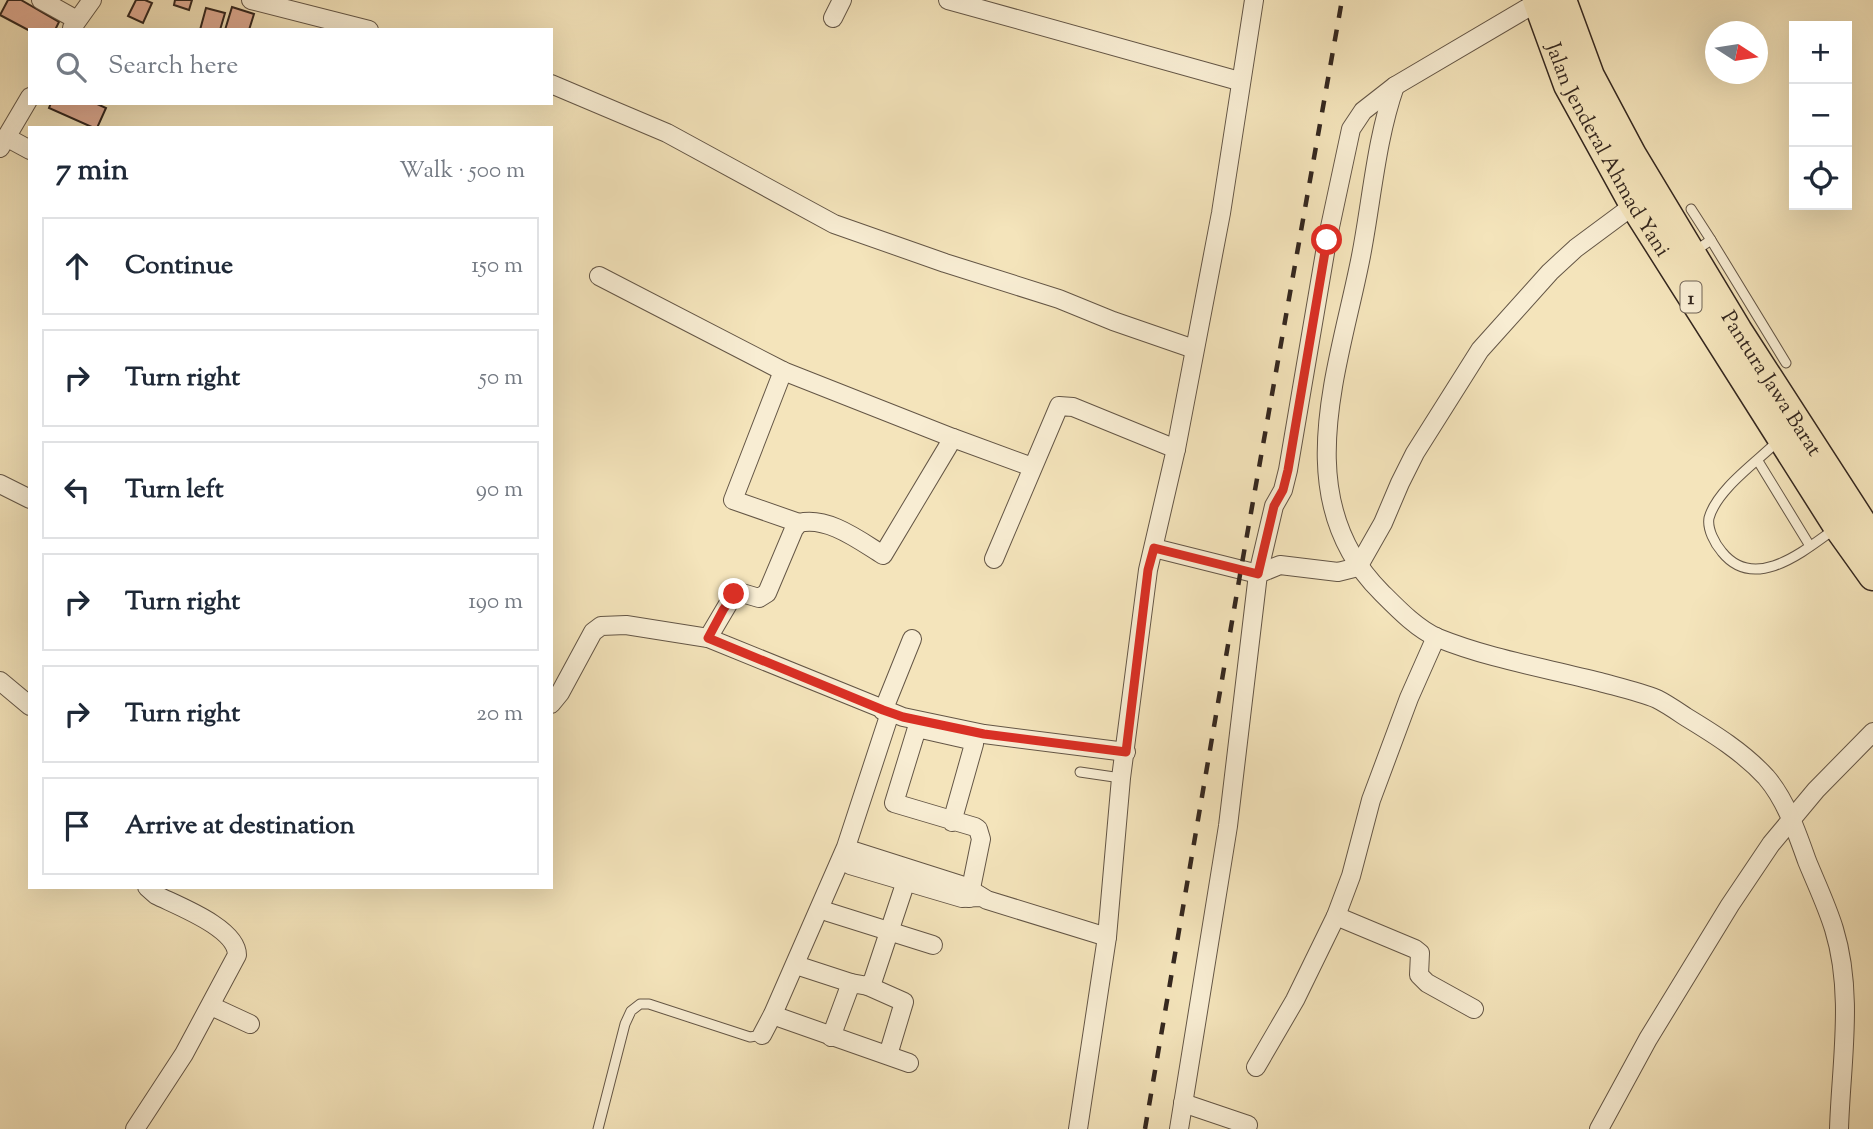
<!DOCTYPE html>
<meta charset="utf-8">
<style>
:root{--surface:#fff;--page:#f6f6f7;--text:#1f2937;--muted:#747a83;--line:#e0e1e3}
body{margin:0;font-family:"Sorts Mill Goudy",serif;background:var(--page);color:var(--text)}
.controls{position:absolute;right:21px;top:21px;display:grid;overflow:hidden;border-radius:0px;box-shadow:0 7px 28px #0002}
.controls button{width:63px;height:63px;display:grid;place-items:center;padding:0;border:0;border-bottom:2px solid var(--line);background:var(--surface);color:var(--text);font:35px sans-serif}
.compass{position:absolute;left:1705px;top:21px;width:63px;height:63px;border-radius:50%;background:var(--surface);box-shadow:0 7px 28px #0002;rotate:102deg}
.stop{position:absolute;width:21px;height:21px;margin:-16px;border:5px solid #d93025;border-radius:50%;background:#fff}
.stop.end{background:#d93025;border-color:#fff;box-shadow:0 2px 7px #0008}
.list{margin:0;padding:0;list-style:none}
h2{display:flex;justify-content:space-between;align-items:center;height:91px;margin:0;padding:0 28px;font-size:30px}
h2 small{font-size:23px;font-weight:400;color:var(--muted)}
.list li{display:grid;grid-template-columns:46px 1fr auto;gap:21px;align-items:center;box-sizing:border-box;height:98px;margin:0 14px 14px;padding:0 14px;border:2px solid var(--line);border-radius:0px}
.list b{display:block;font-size:26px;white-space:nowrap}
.list em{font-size:23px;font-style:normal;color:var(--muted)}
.icon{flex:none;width:38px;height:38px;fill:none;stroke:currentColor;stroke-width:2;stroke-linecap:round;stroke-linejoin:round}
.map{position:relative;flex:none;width:1873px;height:1129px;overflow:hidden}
.search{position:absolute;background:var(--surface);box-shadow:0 7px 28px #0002;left:28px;top:28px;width:525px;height:77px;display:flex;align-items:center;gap:18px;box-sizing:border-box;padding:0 24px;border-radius:0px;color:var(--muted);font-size:26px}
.panel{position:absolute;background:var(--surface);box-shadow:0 7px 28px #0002;left:28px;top:126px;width:525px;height:763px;border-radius:0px}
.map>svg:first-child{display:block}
</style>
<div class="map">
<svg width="1873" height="1129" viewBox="0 0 1873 1129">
<rect width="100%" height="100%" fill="#f4e4bb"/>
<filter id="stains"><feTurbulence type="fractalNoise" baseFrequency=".00286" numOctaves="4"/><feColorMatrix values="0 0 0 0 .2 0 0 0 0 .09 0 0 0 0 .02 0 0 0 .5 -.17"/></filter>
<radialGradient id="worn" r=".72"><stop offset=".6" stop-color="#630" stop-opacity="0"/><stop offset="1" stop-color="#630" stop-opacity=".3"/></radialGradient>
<g fill="#e1ad94" stroke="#34271f" stroke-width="2">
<polygon points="8,0 21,0 59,22 55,30 30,31 0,15"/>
<polygon points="136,0 145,0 152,3 143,23 128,16"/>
<polygon points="175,0 192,0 189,10 174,5"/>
<polygon points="232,7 254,14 249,30 225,30"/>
<polygon points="206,8 225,13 220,30 200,30"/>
<polygon points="51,103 95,103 106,108 97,128 94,128 49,108"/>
</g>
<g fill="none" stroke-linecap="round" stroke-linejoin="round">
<defs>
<g id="service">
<polyline points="1691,209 1711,240"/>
<polyline points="1695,251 1711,240 1786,363"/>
<path d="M1778,441C1758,461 1717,489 1709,518C1707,529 1715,544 1722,552C1755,593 1805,550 1836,528"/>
<polyline points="1758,461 1810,546"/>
<polyline points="1080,772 1121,778"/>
<polyline points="598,1129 625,1024 631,1011 640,1004 649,1004 750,1037 762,1035"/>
</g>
<g id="minor">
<polyline points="41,0 77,20"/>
<polyline points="251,0 369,30"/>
<polyline points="948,0 1239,81"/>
<polyline points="833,18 842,0"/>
<polyline points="72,28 92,0"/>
<polyline points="551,84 667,133 834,224 945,263 1059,299 1113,321 1194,349"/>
<path d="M1395,86C1376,140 1372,199 1361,256C1339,369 1287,498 1381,592C1397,608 1417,629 1438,638C1490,659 1546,668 1600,682C1618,687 1640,692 1657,699C1667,704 1677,711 1686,717C1714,734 1743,752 1766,777C1786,800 1797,833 1807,861C1816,883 1827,906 1834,929C1854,994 1841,1063 1839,1129"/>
<polyline points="6,137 30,150"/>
<polyline points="0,148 30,97"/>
<path d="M599,276L783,371L953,438L883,555C860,541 828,516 799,523L794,529L767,593L759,598L742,593L734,594L708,638"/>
<polyline points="783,371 733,500 799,523"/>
<polyline points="953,438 1032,467"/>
<polyline points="0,484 30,499"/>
<polyline points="1154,548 1258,574 1280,565 1338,572 1358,567 1383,523 1400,483 1415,453 1480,350 1550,272 1576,248 1634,205"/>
<polyline points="994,559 1059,406 1073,407 1176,449"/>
<polyline points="0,681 30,706"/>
<polyline points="551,704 560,693 593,632 601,626 626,625 708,638 903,717 984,734 1126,752"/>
<polyline points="883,711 912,639"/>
<polyline points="952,822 974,744 970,740 917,728 894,803 975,827 978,829 981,839 969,898"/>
<polyline points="979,897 962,898 850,865 851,850 964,886 987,900 1107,937"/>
<polyline points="828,912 933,945"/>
<polyline points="1336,916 1415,949 1420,953 1419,975 1427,983 1474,1009"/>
<polyline points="802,967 851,983"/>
<polyline points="868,986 904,1002 888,1055"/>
<polyline points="211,1006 250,1024"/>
<polyline points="781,1018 909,1063"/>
<polyline points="762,1035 773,1014 846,847 890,713"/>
<polyline points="831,1037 851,983 868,986 873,980 906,881"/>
<polyline points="1256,1067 1295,1000 1336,916 1351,876 1371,800 1409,698 1436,637"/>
<polyline points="1183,1103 1248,1125"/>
<path d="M135,1129L184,1054L237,955C237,928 178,906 156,895L147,887"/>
<polyline points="1078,1129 1107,937 1121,778 1148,570 1176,449 1221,213 1254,0"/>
<polyline points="1179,1129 1228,826 1258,574 1274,506 1283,490 1288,470 1327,241 1351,129 1363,111 1395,86 1541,0"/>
<polyline points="1599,1129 1648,1039 1730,905 1771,844 1816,790 1873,732"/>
</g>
<g id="trunk">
<path id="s1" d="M1537,0L1568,85L1634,205L1838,527L1873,576"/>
<path id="s2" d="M1562,0L1590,76L1632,155L1738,331L1873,540"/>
</g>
</defs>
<use href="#service" stroke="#645646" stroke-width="11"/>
<use href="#minor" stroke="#645646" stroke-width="20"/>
<use href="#trunk" stroke="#34271f" stroke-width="31"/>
<use href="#service" stroke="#f8edd3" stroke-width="9"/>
<use href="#minor" stroke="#f8edd3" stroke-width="18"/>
<use href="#trunk" stroke="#f4e4bb" stroke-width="28"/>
<polyline stroke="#34271f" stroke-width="4.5" stroke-dasharray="12 12" stroke-linecap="butt" points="1145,1129 1241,569 1342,0"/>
</g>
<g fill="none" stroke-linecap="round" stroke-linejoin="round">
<polyline stroke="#d93025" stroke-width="9" points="734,594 723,610 708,638 883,710 903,717 984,734 1126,752 1148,570 1154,548 1258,574 1274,506 1283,490 1288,470 1327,240"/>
</g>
<g text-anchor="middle" stroke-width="5" stroke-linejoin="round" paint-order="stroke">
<rect fill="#f8edd3" stroke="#6f6255" stroke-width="2" x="1680.5" y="281.5" width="21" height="31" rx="5"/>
<g font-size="19" font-weight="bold" fill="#34271f">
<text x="1691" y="304">1</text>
</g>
<g font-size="21" fill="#34271f" stroke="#f8edd3">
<text dy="7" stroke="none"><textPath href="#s1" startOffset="166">Jalan Jenderal Ahmad Yani</textPath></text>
<text dy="7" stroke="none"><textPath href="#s2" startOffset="438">Pantura Jawa Barat</textPath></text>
</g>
</g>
<rect width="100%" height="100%" filter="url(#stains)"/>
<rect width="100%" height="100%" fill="url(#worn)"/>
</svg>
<div class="controls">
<button>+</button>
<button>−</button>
<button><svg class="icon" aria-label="locate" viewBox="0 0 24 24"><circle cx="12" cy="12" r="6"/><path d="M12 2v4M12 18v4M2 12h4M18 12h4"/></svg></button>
</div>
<svg class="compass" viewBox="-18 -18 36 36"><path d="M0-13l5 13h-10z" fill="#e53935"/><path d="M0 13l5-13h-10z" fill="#747a83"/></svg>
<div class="stop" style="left:1327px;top:240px"></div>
<div class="stop end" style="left:734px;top:594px"></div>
<div class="search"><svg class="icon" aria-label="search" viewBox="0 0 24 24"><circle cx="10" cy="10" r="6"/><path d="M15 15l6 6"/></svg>Search here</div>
<section class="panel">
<h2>7 min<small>Walk · 500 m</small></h2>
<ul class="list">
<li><svg class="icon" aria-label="ahead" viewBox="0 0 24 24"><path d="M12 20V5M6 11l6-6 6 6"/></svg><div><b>Continue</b></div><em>150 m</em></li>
<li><svg class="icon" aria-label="right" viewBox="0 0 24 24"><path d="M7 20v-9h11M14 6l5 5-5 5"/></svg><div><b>Turn right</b></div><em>50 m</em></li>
<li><svg class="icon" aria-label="left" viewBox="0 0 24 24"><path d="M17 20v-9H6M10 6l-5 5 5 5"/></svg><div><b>Turn left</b></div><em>90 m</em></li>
<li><svg class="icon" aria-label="right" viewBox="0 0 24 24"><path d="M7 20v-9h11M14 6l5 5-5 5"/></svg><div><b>Turn right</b></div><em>190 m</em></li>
<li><svg class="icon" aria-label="right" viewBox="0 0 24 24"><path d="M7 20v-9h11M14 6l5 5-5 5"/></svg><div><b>Turn right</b></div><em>20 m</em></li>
<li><svg class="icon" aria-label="arrive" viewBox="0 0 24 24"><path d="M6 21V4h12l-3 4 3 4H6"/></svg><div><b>Arrive at destination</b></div></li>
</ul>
</section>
</div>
